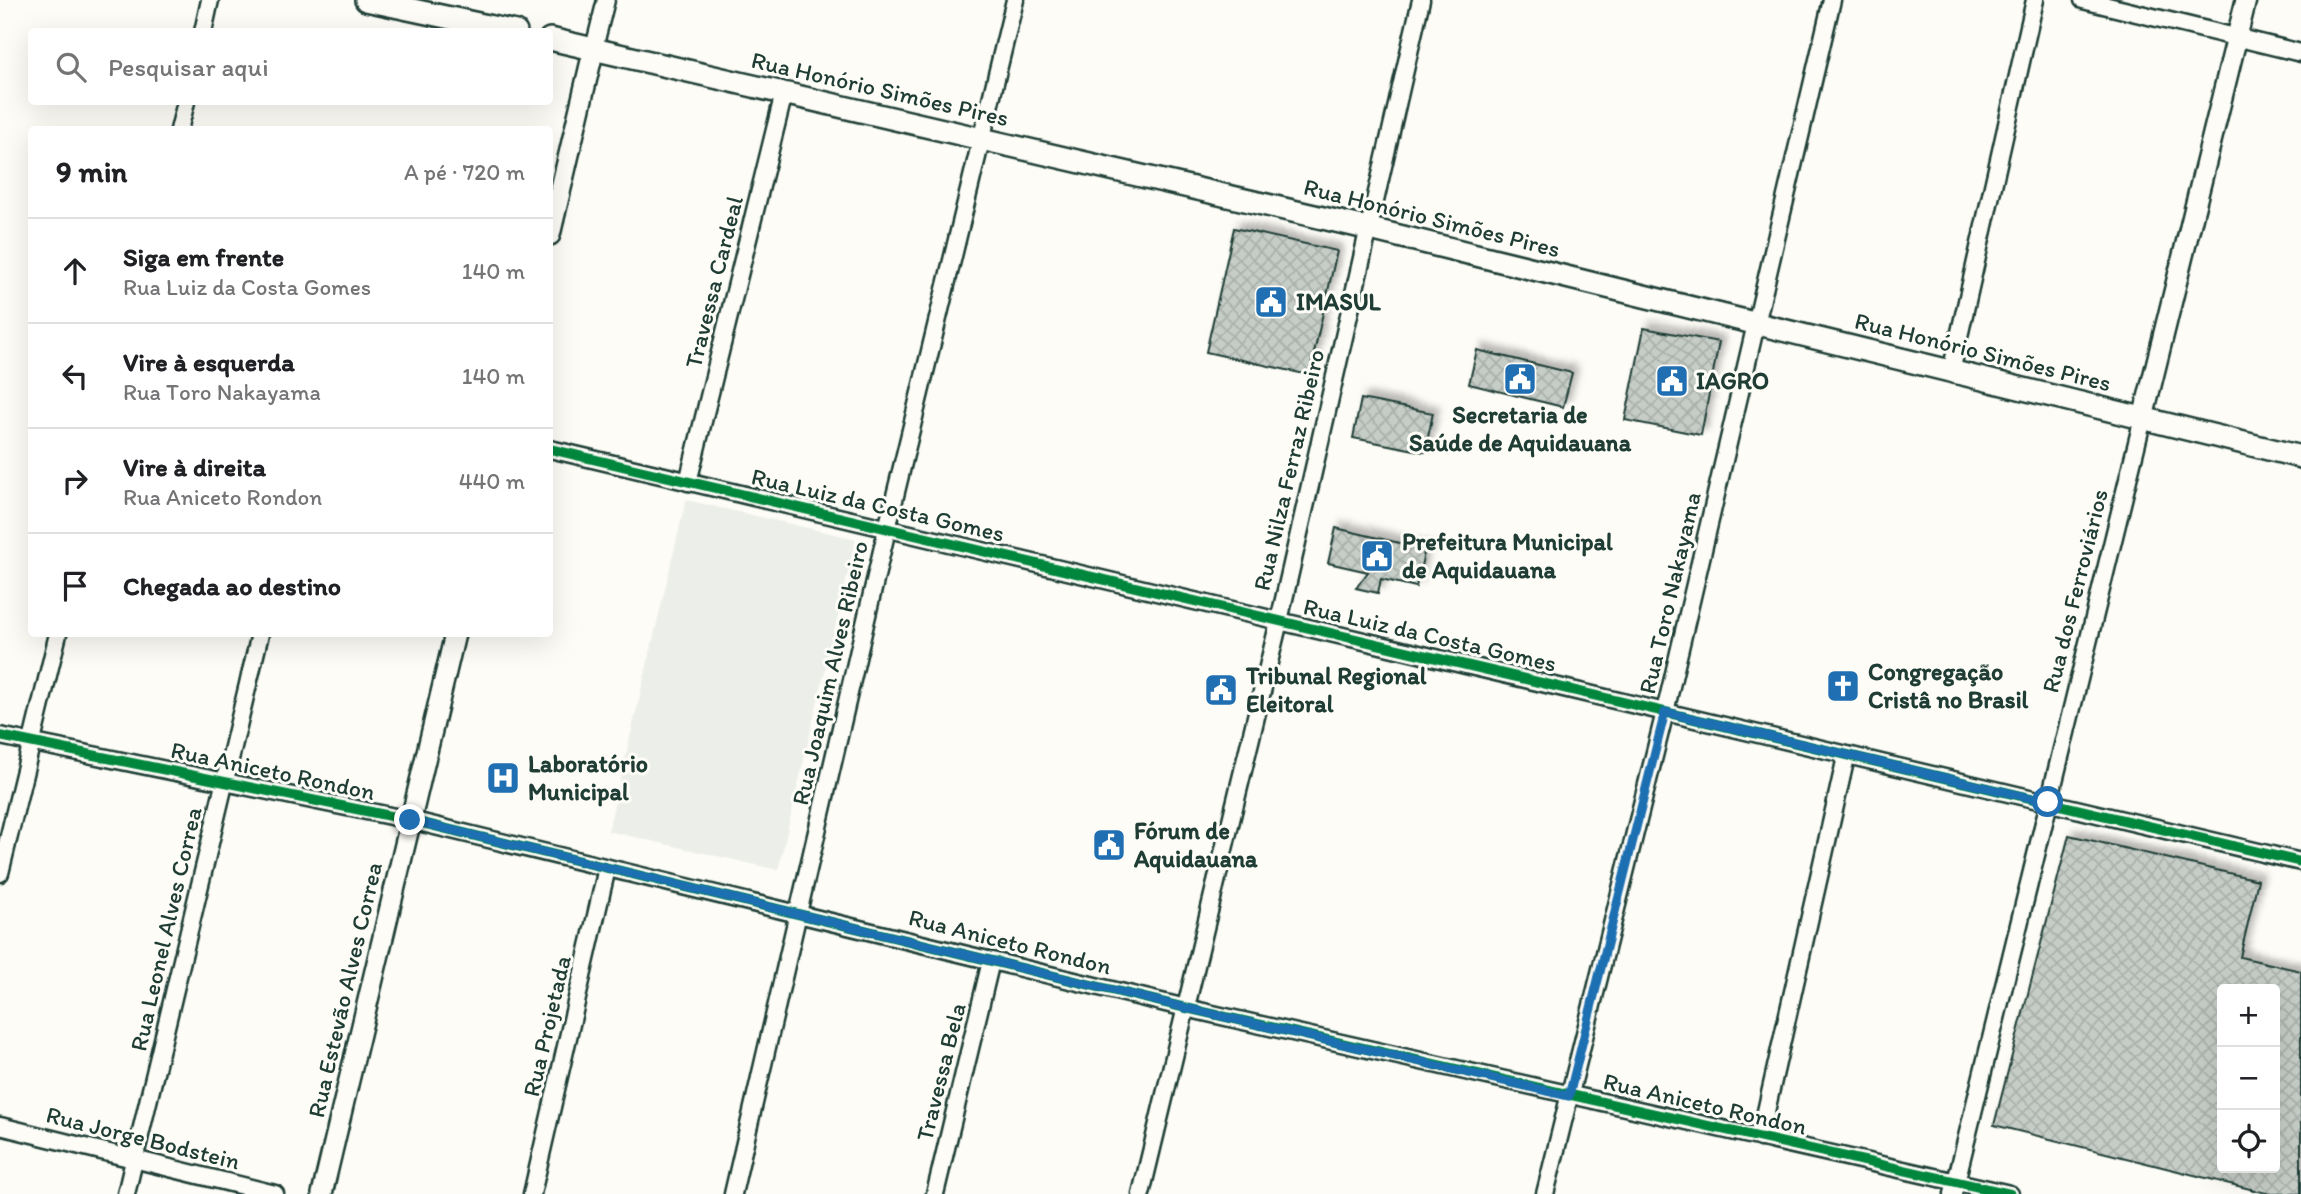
<!DOCTYPE html>
<html lang="pt">
<meta charset="utf-8">
<style>
:root{--surface:#fff;--page:#f2f2f2;--text:#202124;--muted:#757577;--line:#e0e0e0}
body{margin:0;font-family:Itim,sans-serif;background:var(--page);color:var(--text)}
.controls{position:absolute;right:21px;bottom:21px;display:grid;overflow:hidden;border-radius:7px;box-shadow:0 7px 28px #0002}
.controls button{width:63px;height:63px;display:grid;place-items:center;padding:0;border:0;border-bottom:2px solid var(--line);background:var(--surface);color:var(--text);font:35px sans-serif}
.stop{position:absolute;width:21px;height:21px;margin:-16px;border:5px solid #1f6fb2;border-radius:50%;background:#fff}
.stop.end{background:#1f6fb2;border-color:#fff;box-shadow:0 2px 7px #0008}
.list{margin:0;padding:0;list-style:none}
h2{display:flex;justify-content:space-between;align-items:center;height:91px;margin:0;padding:0 28px;font-size:30px}
h2 small{font-size:23px;font-weight:400;color:var(--muted)}
.list li{display:grid;grid-template-columns:46px 1fr auto;gap:21px;align-items:center;box-sizing:border-box;height:105px;padding:0 28px;border-top:2px solid var(--line)}
.list b{display:block;font-size:26px;white-space:nowrap}
.list p{margin:0;font-size:23px;white-space:nowrap;color:var(--muted)}
.list em{font-size:23px;font-style:normal;color:var(--muted)}
.icon{flex:none;width:38px;height:38px;fill:none;stroke:currentColor;stroke-width:2;stroke-linecap:round;stroke-linejoin:round}
.map{position:relative;flex:none;width:2301px;height:1194px;overflow:hidden}
.search{position:absolute;background:var(--surface);box-shadow:0 7px 28px #0002;left:28px;top:28px;width:525px;height:77px;display:flex;align-items:center;gap:18px;box-sizing:border-box;padding:0 24px;border-radius:7px;color:var(--muted);font-size:26px}
.panel{position:absolute;background:var(--surface);box-shadow:0 7px 28px #0002;left:28px;top:126px;width:525px;height:511px;border-radius:7px}
.map>svg:first-child{display:block}
</style>
<div class="map">
<svg width="2301" height="1194" viewBox="0 0 2301 1194">
<defs>
<pattern id="building-cross-hatch" width="8" height="8" patternUnits="userSpaceOnUse" patternTransform="scale(1.75)"><rect width="8" height="8" fill="#c6cdc7"/><path d="M0 0l8 8M0 8l8-8" fill="none" stroke="#aab1ac"/></pattern>
<filter id="shadow"><feDropShadow dx="6" dy="-6" stdDeviation="3.5" flood-color="#0004"/></filter>
</defs>
<rect width="100%" height="100%" fill="#fdfcf7"/>
<filter id="ink" filterUnits="userSpaceOnUse"><feTurbulence type="fractalNoise" baseFrequency=".0143" numOctaves="2"/><feDisplacementMap in="SourceGraphic" scale="14" xChannelSelector="R" yChannelSelector="G"/><feConvolveMatrix kernelMatrix="1 2 1 2 8 2 1 2 1" color-interpolation-filters="sRGB"/></filter>
<g filter="url(#ink)">
<polygon fill="#eceee9" points="686,500 856,539 778,870 608,831"/>
<g fill="url(#building-cross-hatch)" stroke="#1f3d34" stroke-width="2" fill-rule="evenodd" filter="url(#shadow)">
<polygon points="1234,228 1337,251 1309,375 1206,352"/>
<polygon points="1644,328 1719,342 1701,435 1625,420"/>
<polygon points="1477,350 1572,373 1563,407 1469,384"/>
<polygon points="1361,399 1433,413 1425,452 1353,438"/>
<polygon points="1336,528 1425,549 1416,587 1381,579 1378,593 1356,588 1368,572 1328,563"/>
<path d="M2069,835L2258,880L2240,957L2301,971V1194H2270L1994,1125ZM2222,989H2275V1168H2222Z"/>
</g>
<g fill="none" stroke-linecap="round" stroke-linejoin="round">
<defs>
<g id="minor">
<polyline points="2083,0 2301,53"/>
<polyline points="203,32 210,0"/>
<polyline points="594,48 606,0"/>
<polyline points="179,130 186,102"/>
<polyline points="1951,372 2035,0"/>
<polyline points="550,449 2301,862"/>
<polyline points="688,482 784,93"/>
<polyline points="0,736 410,820 1186,1008 2010,1194"/>
<polyline points="0,873 58,634"/>
<polyline points="0,1126 275,1194"/>
<polyline points="1760,1138 1846,757"/>
<polyline points="126,1194 260,634"/>
<polyline points="532,1194 607,868"/>
<polyline points="733,1194 887,529 1015,0"/>
<polyline points="935,1194 991,961"/>
<polyline points="1141,1194 1279,621 1421,0"/>
<polyline points="1545,1194 1665,712 1832,0"/>
<polyline points="1953,1194 2143,418"/>
</g>
<g id="tertiary">
<polyline points="550,235 594,48"/>
<polyline points="2143,418 2246,0"/>
<polyline points="322,1194 455,634"/>
</g>
<g id="secondary">
<polyline points="366,0 516,32"/>
<polyline points="550,39 1366,228 2301,457"/>
</g>
</defs>
<use href="#minor" stroke="#1f3d34" stroke-width="21"/>
<use href="#tertiary" stroke="#1f3d34" stroke-width="24"/>
<use href="#secondary" stroke="#1f3d34" stroke-width="26"/>
<use href="#minor" stroke="#fdfcf7" stroke-width="16"/>
<use href="#tertiary" stroke="#fdfcf7" stroke-width="19"/>
<use href="#secondary" stroke="#fdfcf7" stroke-width="21"/>
<defs>
<g id="cycleway">
<polyline points="550,449 2301,862"/>
<polyline points="0,736 410,820 1186,1008 2010,1194"/>
</g>
</defs>
<use href="#cycleway" stroke="#fdfcf7" stroke-width="15"/>
<use href="#cycleway" stroke="#00873e" stroke-width="10"/>
</g>
</g>
<g fill="none" stroke-linecap="round" stroke-linejoin="round" filter="url(#ink)">
<polyline stroke="#1f6fb2" stroke-width="9" points="410,820 1186,1008 1569,1096 1665,712 2048,802"/>
</g>
<defs>
<symbol id="civic-square" viewBox="-11 -11 22 22"><rect x="-9" y="-9" width="18" height="18" rx="4" fill="#1f6fb2" stroke="#fdfcf7"/><path d="M-.6-6.5H3V-4.5H.6V-3L4-1V1h2V6H-6V1h2V-1L-.6-3ZM-1.2 2.5V6h2.4V2.5Z" fill="#fff"/></symbol>
<symbol id="church-square" viewBox="-11 -11 22 22"><rect x="-9" y="-9" width="18" height="18" rx="4" fill="#1f6fb2" stroke="#fdfcf7"/><path d="M-1.2-6h2.4v3.5h3.3v2.4h-3.3V6h-2.4V-.1h-3.3v-2.4h3.3Z" fill="#fff"/></symbol>
<symbol id="hospital-square" viewBox="-11 -11 22 22"><rect x="-9" y="-9" width="18" height="18" rx="4" fill="#1f6fb2" stroke="#fdfcf7"/><path d="M-5-5h3v3.5h4V-5h3V5h-3V1.5h-4V5h-3Z" fill="#fff"/></symbol>
</defs>
<g fill-rule="evenodd">
<use href="#civic-square" x="1252" y="283" width="38" height="38"/>
<use href="#civic-square" x="1501" y="360" width="38" height="38"/>
<use href="#civic-square" x="1653" y="362" width="38" height="38"/>
<use href="#civic-square" x="1358" y="537" width="38" height="38"/>
<use href="#church-square" x="1824" y="667" width="38" height="38"/>
<use href="#civic-square" x="1202" y="671" width="38" height="38"/>
<use href="#hospital-square" x="484" y="759" width="38" height="38"/>
<use href="#civic-square" x="1090" y="826" width="38" height="38"/>
</g>
<g text-anchor="middle" stroke-width="6" stroke-linejoin="round" paint-order="stroke">
<g font-size="24" fill="#1f3d34" stroke="#fdfcf7">
<text transform="translate(880 89) rotate(13)" y="8">Rua Honório Simões Pires</text>
<text transform="translate(1432 218) rotate(14)" y="8">Rua Honório Simões Pires</text>
<text transform="translate(714 282) rotate(-76)" y="8">Travessa Cardeal</text>
<text transform="translate(1983 352) rotate(14)" y="8">Rua Honório Simões Pires</text>
<text transform="translate(1289 470) rotate(-77)" y="8">Rua Nilza Ferraz Ribeiro</text>
<text transform="translate(878 505) rotate(13)" y="8">Rua Luiz da Costa Gomes</text>
<text transform="translate(2075 591) rotate(-76)" y="8">Rua dos Ferroviários</text>
<text transform="translate(1670 593) rotate(-77)" y="8">Rua Toro Nakayama</text>
<text transform="translate(1430 635) rotate(13)" y="8">Rua Luiz da Costa Gomes</text>
<text transform="translate(830 673) rotate(-77)" y="8">Rua Joaquim Alves Ribeiro</text>
<text transform="translate(273 771) rotate(12)" y="8">Rua Aniceto Rondon</text>
<text transform="translate(166 929) rotate(-77)" y="8">Rua Leonel Alves Correa</text>
<text transform="translate(1010 942) rotate(14)" y="8">Rua Aniceto Rondon</text>
<text transform="translate(345 990) rotate(-77)" y="8">Rua Estevão Alves Correa</text>
<text transform="translate(547 1026) rotate(-77)" y="8">Rua Projetada</text>
<text transform="translate(941 1072) rotate(-76)" y="8">Travessa Bela</text>
<text transform="translate(1705 1104) rotate(13)" y="8">Rua Aniceto Rondon</text>
<text transform="translate(143 1138) rotate(14)" y="8">Rua Jorge Bodstein</text>
</g>
<g font-size="24" font-weight="bold" fill="#1f3d34" stroke="#fdfcf7" text-anchor="start">
<text x="1296" y="310">IMASUL</text>
<text x="1696" y="389">IAGRO</text>
<text x="1520" y="423" text-anchor="middle">Secretaria de<tspan x="1520" dy="28">Saúde de Aquidauana</tspan></text>
<text x="1402" y="550">Prefeitura Municipal<tspan x="1402" dy="28">de Aquidauana</tspan></text>
<text x="1868" y="680">Congregação<tspan x="1868" dy="28">Cristâ no Brasil</tspan></text>
<text x="1246" y="684">Tribunal Regional<tspan x="1246" dy="28">Eleitoral</tspan></text>
<text x="528" y="772">Laboratório<tspan x="528" dy="28">Municipal</tspan></text>
<text x="1134" y="839">Fórum de<tspan x="1134" dy="28">Aquidauana</tspan></text>
</g>
</g>
</svg>
<div class="controls">
<button>+</button>
<button>−</button>
<button><svg class="icon" aria-label="locate" viewBox="0 0 24 24"><circle cx="12" cy="12" r="6"/><path d="M12 2v4M12 18v4M2 12h4M18 12h4"/></svg></button>
</div>
<div class="stop" style="left:2048px;top:802px"></div>
<div class="stop end" style="left:410px;top:820px"></div>
<div class="search"><svg class="icon" aria-label="search" viewBox="0 0 24 24"><circle cx="10" cy="10" r="6"/><path d="M15 15l6 6"/></svg>Pesquisar aqui</div>
<section class="panel">
<h2>9 min<small>A pé · 720 m</small></h2>
<ul class="list">
<li><svg class="icon" aria-label="ahead" viewBox="0 0 24 24"><path d="M12 20V5M6 11l6-6 6 6"/></svg><div><b>Siga em frente</b><p>Rua Luiz da Costa Gomes</p></div><em>140 m</em></li>
<li><svg class="icon" aria-label="left" viewBox="0 0 24 24"><path d="M17 20v-9H6M10 6l-5 5 5 5"/></svg><div><b>Vire à esquerda</b><p>Rua Toro Nakayama</p></div><em>140 m</em></li>
<li><svg class="icon" aria-label="right" viewBox="0 0 24 24"><path d="M7 20v-9h11M14 6l5 5-5 5"/></svg><div><b>Vire à direita</b><p>Rua Aniceto Rondon</p></div><em>440 m</em></li>
<li><svg class="icon" aria-label="arrive" viewBox="0 0 24 24"><path d="M6 21V4h12l-3 4 3 4H6"/></svg><div><b>Chegada ao destino</b></div></li>
</ul>
</section>
</div>
